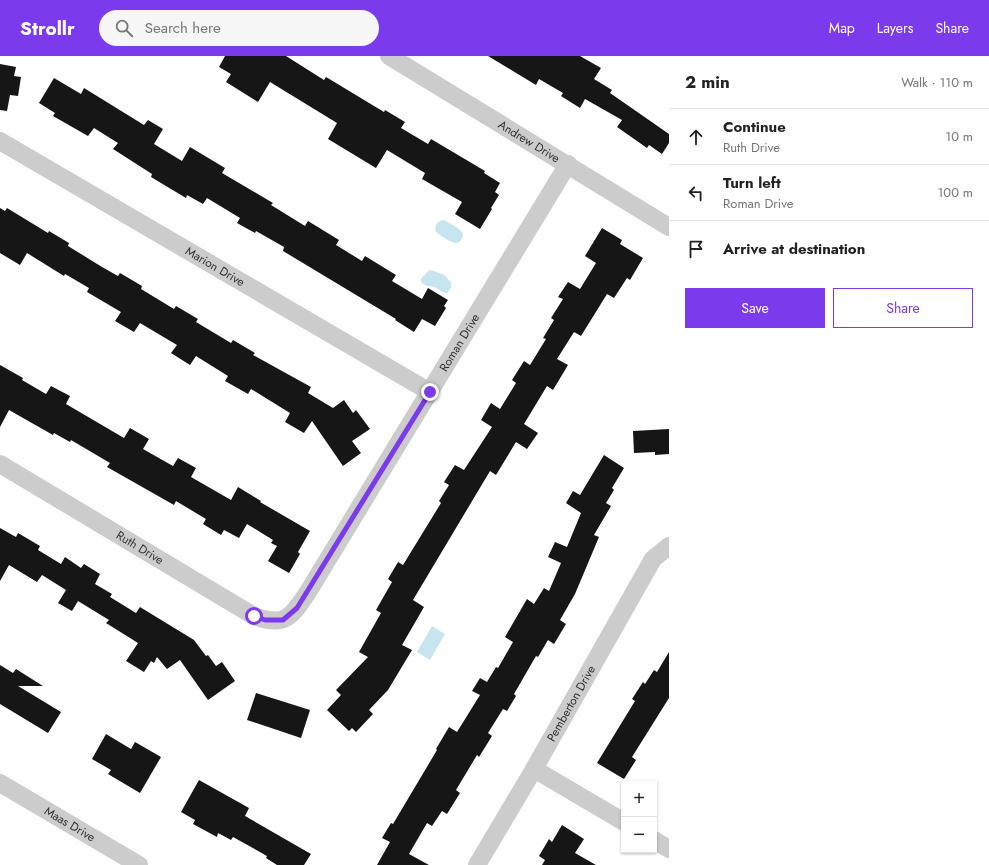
<!DOCTYPE html>
<meta charset="utf-8">
<style>
:root{--surface:#fff;--page:#f6f6f6;--text:#222;--muted:#767676;--line:#e0e0e0;--accent:#7c3aed}
body{margin:0;font-family:Jost,sans-serif;background:var(--page);color:var(--text)}
.controls{position:absolute;right:12px;bottom:12px;display:grid;overflow:hidden;border-radius:0px;box-shadow:0 1px 3px #0004}
.controls button{width:36px;height:36px;display:grid;place-items:center;padding:0;border:0;border-bottom:1px solid var(--line);background:var(--surface);color:var(--text);font:20px sans-serif}
.stop{position:absolute;width:12px;height:12px;margin:-9px;border:3px solid #7c3aed;border-radius:50%;background:#fff}
.stop.end{background:#7c3aed;border-color:#fff;box-shadow:0 1px 4px #0008}
.list{margin:0;padding:0;list-style:none}
h2{display:flex;justify-content:space-between;align-items:center;height:52px;margin:0;padding:0 16px;font-size:17px}
h2 small{font-size:13px;font-weight:400;color:var(--muted)}
.list li{display:grid;grid-template-columns:26px 1fr auto;gap:12px;align-items:center;box-sizing:border-box;height:56px;padding:0 16px;border-top:1px solid var(--line)}
.list b{display:block;font-size:15px;white-space:nowrap}
.list p{margin:0;font-size:13px;white-space:nowrap;color:var(--muted)}
.list em{font-size:13px;font-style:normal;color:var(--muted)}
.actions{display:flex;gap:8px;padding:12px 16px}
.actions a{flex:1;padding:9px 0;border:1px solid var(--accent);border-radius:0px;text-align:center;font-size:14px;color:var(--accent)}
.actions .main{background:var(--accent);color:#fff}
.icon{flex:none;width:22px;height:22px;fill:none;stroke:currentColor;stroke-width:2;stroke-linecap:round;stroke-linejoin:round}
.map{position:relative;flex:none;width:669px;height:809px;overflow:hidden}
header{display:flex;align-items:center;gap:24px;box-sizing:border-box;height:56px;padding:0 20px;background:var(--accent);color:#fff}
header strong{font-size:19px}
nav{display:flex;gap:22px;margin-inline-start:auto;font-size:14px}
.search{width:280px;height:36px;background:var(--page);display:flex;align-items:center;gap:10px;box-sizing:border-box;padding:0 14px;border-radius:22px;color:var(--muted);font-size:15px}
main{display:flex}
aside{flex:1;background:var(--surface)}
.map>svg:first-child{display:block}
</style>
<header>
<strong>Strollr</strong>
<div class="search"><svg class="icon" aria-label="search" viewBox="0 0 24 24"><circle cx="10" cy="10" r="6"/><path d="M15 15l6 6"/></svg>Search here</div>
<nav><a>Map</a><a>Layers</a><a>Share</a></nav>
</header>
<main>
<div class="map">
<svg width="669" height="809" viewBox="0 0 669 809">
<rect width="100%" height="100%" fill="#fff"/>
<g fill="#c7e5ee">
<path d="M444,164C449,167 458,171 462,176C463,178 463,180 462,182C458,194 442,180 436,176C434,169 437,165 444,164Z"/>
<path d="M431,214L444,219L451,226V232L447,237C441,237 439,233 434,231C428,229 427,232 421,226V223L428,215Z"/>
<polygon points="432,570 445,578 430,604 417,596"/>
</g>
<g fill="#161616">
<polygon points="225,0 286,0 324,24 326,21 384,56 385,54 405,66 401,72 428,88 431,83 485,115 484,117 500,127 495,136 499,139 491,152 492,153 480,173 455,158 462,146 422,123 425,117 387,94 376,112 328,83 337,67 270,26 258,46 226,26 231,18 219,11"/>
<polygon points="488,0 580,0 601,12 594,23 612,34 610,37 669,78 669,87 662,98 649,89 647,92 617,71 622,64 585,43 580,52 561,40 563,37 539,23 536,29"/>
<polygon points="0,8 16,11 14,20 21,21 18,40 10,39 7,55 0,54"/>
<polygon points="54,22 81,38 84,32 144,69 148,64 163,73 154,88 182,105 190,91 225,112 222,117 273,147 271,149 305,170 308,165 339,184 336,189 362,205 365,200 396,219 392,225 422,243 428,232 448,244 444,250 446,252 435,270 422,263 414,276 395,264 396,263 283,195 284,191 256,175 255,177 237,167 240,162 207,142 203,148 187,139 186,142 151,121 152,118 113,93 118,87 94,72 88,80 53,60 55,57 39,47"/>
<polygon points="0,152 5,155 7,152 48,177 49,175 69,187 68,190 102,211 118,220 120,217 142,230 141,233 174,253 176,250 198,263 196,266 231,287 233,284 255,297 253,299 311,331 308,337 333,352 344,344 353,357 356,354 370,373 352,385 361,397 343,410 312,365 304,377 285,366 290,357 251,333 248,338 225,325 228,320 196,300 190,309 171,297 177,289 140,267 134,276 115,265 121,256 87,236 89,232 65,218 64,220 27,197 20,209 0,197"/>
<polygon points="602,172 622,184 620,188 643,202 630,224 627,222 614,242 607,238 581,280 574,276 557,303 568,309 553,334 547,330 524,368 538,377 527,393 516,386 496,419 490,415 413,544 424,551 402,589 412,594 388,634 369,654 373,658 356,676 352,672 349,675 327,654 341,639 336,634 368,601 359,596 381,557 376,554 392,526 388,523 398,506 403,509 441,447 439,445 449,429 444,426 455,409 464,414 492,371 481,364 491,347 500,353 516,327 512,324 524,305 530,309 546,283 543,282 554,264 551,262 563,243 558,241 568,226 580,233 596,207 585,200"/>
<polygon points="0,309 23,322 22,324 46,338 51,330 70,340 66,348 124,382 130,372 149,383 143,393 173,410 178,402 196,412 191,421 231,444 238,431 261,445 260,446 310,475 298,496 300,498 289,517 268,505 277,490 271,487 273,484 247,468 239,482 224,474 221,479 203,468 206,463 176,445 174,449 107,411 110,407 71,384 70,386 54,377 53,379 9,354 0,371"/>
<polygon points="669,373 669,398 655,399 655,396 634,397 633,375"/>
<polygon points="604,399 624,412 612,432 614,434 606,447 611,450 594,479 599,481 575,538 560,564 566,568 554,588 548,584 538,601 536,600 514,638 516,640 507,655 503,653 488,677 492,680 479,701 477,699 456,734 460,737 447,758 442,755 432,770 427,767 409,798 429,809 377,809 390,786 382,782 391,767 393,768 437,694 436,693 449,671 457,676 480,639 472,635 480,622 487,626 496,611 498,612 513,586 505,581 527,543 534,548 544,532 549,535 561,507 548,501 555,486 567,491 581,457 566,447 573,435 580,439"/>
<polygon points="0,472 16,481 18,477 40,490 38,494 61,508 65,501 81,512 84,508 100,518 95,528 112,538 110,541 136,557 140,551 194,584 206,600 208,599 216,610 222,606 235,625 208,644 180,604 167,613 157,601 154,607 151,605 144,616 126,605 138,587 106,567 109,564 78,545 72,555 58,547 66,534 42,519 37,526 9,509 0,525"/>
<polygon points="669,596 669,642 632,701 636,704 624,723 597,707 635,645 632,643 643,626 645,628 654,614 657,616"/>
<polygon points="0,609 13,617 16,613 43,630 18,630 61,656 48,677 0,648"/>
<polygon points="256,637 310,654 301,682 247,664"/>
<polygon points="106,678 131,693 135,686 161,701 140,737 108,718 111,714 92,703"/>
<polygon points="199,724 249,752 245,760 311,798 304,809 277,809 266,802 267,800 233,781 231,784 218,777 217,781 193,768 195,764 181,756"/>
<polygon points="562,769 584,783 575,797 596,809 542,809 545,804 539,800 549,783 552,786"/>
</g>
<g fill="none" stroke-linecap="round" stroke-linejoin="round">
<g stroke="#ccc" stroke-width="18">
<path id="s1" d="M389,0L669,171"/>
<path id="s2" d="M0,85L430,336"/>
<path id="s3" d="M0,408L254,560C285,572 292,560 308,536L568,108"/>
<polyline points="534,713 624,766"/>
<path id="s4" d="M0,727L139,809"/>
<polyline points="654,784 669,793"/>
<path id="s5" d="M477,809L534,713L653,503L669,490"/>
</g>
</g>
<g fill="none" stroke-linecap="round" stroke-linejoin="round">
<polyline stroke="#7c3aed" stroke-width="5" points="254,560 265,564 283,564 297,552 430,336"/>
</g>
<g text-anchor="middle" stroke-width="4" stroke-linejoin="round" paint-order="stroke">
<g font-size="12" fill="#2f2f2f" stroke="#fff">
<text dy="4" stroke="none"><textPath href="#s1" startOffset="164">Andrew Drive</textPath></text>
<text dy="4" stroke="none"><textPath href="#s2" startOffset="249">Marion Drive</textPath></text>
<text dy="4" stroke="none"><textPath href="#s3" startOffset="655">Roman Drive</textPath></text>
<text dy="4" stroke="none"><textPath href="#s3" startOffset="163">Ruth Drive</textPath></text>
<text dy="4" stroke="none"><textPath href="#s5" startOffset="187">Pemberton Drive</textPath></text>
<text dy="4" stroke="none"><textPath href="#s4" startOffset="81">Maas Drive</textPath></text>
</g>
</g>
</svg>
<div class="controls">
<button>+</button>
<button>−</button>
</div>
<div class="stop" style="left:254px;top:560px"></div>
<div class="stop end" style="left:430px;top:336px"></div>
</div>
<aside>
<h2>2 min<small>Walk · 110 m</small></h2>
<ul class="list">
<li><svg class="icon" aria-label="ahead" viewBox="0 0 24 24"><path d="M12 20V5M6 11l6-6 6 6"/></svg><div><b>Continue</b><p>Ruth Drive</p></div><em>10 m</em></li>
<li><svg class="icon" aria-label="left" viewBox="0 0 24 24"><path d="M17 20v-9H6M10 6l-5 5 5 5"/></svg><div><b>Turn left</b><p>Roman Drive</p></div><em>100 m</em></li>
<li><svg class="icon" aria-label="arrive" viewBox="0 0 24 24"><path d="M6 21V4h12l-3 4 3 4H6"/></svg><div><b>Arrive at destination</b></div></li>
</ul>
<div class="actions"><a class="main">Save</a><a>Share</a></div>
</aside>
</main>
